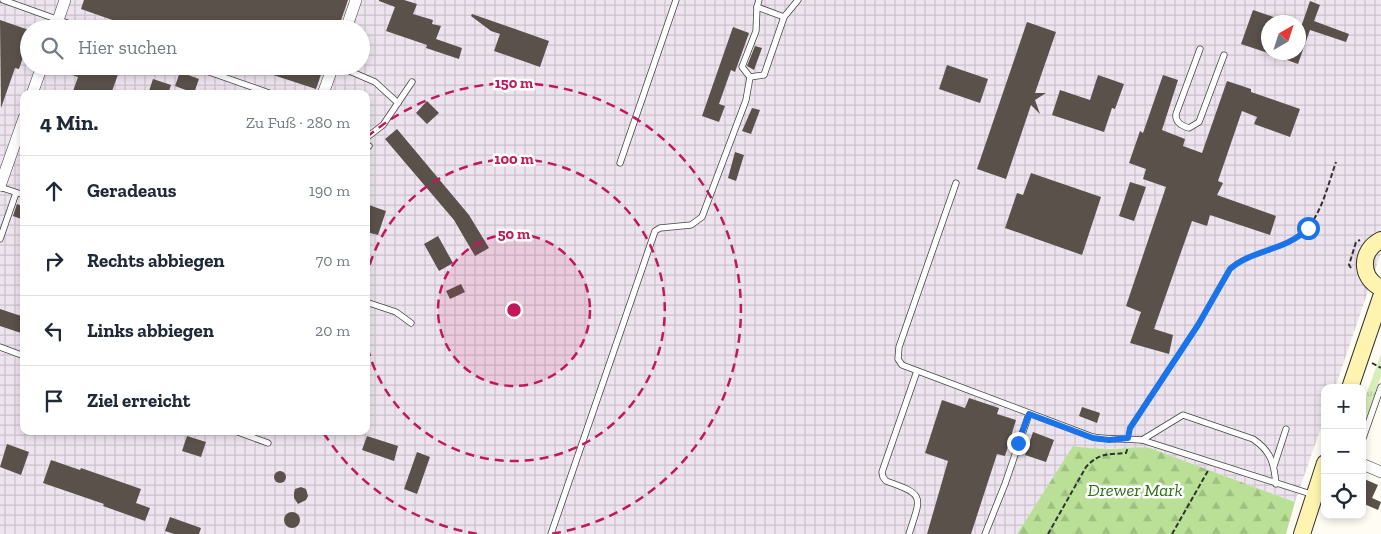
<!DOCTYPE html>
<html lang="de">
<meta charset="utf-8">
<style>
:root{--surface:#fff;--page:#f6f6f7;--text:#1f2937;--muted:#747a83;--line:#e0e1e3}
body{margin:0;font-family:"Zilla Slab",serif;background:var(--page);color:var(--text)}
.controls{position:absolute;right:15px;bottom:15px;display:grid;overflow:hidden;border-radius:10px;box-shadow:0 2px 8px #0003}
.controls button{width:45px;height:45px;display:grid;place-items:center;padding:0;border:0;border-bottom:1px solid var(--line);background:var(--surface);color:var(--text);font:25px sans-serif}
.compass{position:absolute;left:1261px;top:15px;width:45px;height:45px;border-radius:50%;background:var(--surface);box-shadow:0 2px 8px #0003;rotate:39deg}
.stop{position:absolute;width:15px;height:15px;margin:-11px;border:4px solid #1a73e8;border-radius:50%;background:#fff}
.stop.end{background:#1a73e8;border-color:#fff;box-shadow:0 1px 5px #0008}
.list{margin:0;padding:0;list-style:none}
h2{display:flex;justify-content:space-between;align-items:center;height:65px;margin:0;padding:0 20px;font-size:21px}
h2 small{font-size:16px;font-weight:400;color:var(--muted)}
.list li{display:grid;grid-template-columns:32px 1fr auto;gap:15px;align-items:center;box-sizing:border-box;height:70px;padding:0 20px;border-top:1px solid var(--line)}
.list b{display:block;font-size:19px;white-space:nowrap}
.list em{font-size:16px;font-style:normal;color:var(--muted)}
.icon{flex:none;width:28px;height:28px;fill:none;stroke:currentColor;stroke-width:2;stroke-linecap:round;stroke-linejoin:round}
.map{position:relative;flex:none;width:1381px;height:534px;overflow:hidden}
.search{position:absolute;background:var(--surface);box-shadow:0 2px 8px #0003;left:20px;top:20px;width:350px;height:55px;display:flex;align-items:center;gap:12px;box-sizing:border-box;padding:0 18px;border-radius:28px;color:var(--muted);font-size:19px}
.panel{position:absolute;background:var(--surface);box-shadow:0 2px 8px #0003;left:20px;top:90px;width:350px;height:345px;border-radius:10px}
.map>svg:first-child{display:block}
</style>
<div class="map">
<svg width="1381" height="534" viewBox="0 0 1381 534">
<defs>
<pattern id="industrial-grid" width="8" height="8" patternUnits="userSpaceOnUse" patternTransform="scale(1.25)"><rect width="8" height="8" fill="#eee4ef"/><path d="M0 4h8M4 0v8" fill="none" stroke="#cbc3cc"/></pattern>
<pattern id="grass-tufts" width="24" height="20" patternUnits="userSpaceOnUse" patternTransform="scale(1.25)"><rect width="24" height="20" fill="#d6eeb8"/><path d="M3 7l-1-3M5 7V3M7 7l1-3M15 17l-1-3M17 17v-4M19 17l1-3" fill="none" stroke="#b7cb9d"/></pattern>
<pattern id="forest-firs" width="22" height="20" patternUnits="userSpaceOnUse" patternTransform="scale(1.25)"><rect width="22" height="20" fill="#b9e096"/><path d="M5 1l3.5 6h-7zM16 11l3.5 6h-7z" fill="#9ebf80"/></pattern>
</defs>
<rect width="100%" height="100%" fill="#fffcf4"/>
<path fill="url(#industrial-grid)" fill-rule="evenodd" d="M0,0H1381V253L1335,388H1325V416L1295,502L1150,448L1092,449L1074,446L1017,534H0ZM1268,22H1298V52H1268ZM29,29H361V66H29ZM24,94H366V431H24Z"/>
<polygon fill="url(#grass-tufts)" points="1381,354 1381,376 1362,431 1362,406"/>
<path fill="url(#forest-firs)" d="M1073,446C1085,448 1097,449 1110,449C1123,449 1136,446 1150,448L1295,502L1286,534H1017Z"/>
<g fill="#5a514b">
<polygon points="84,0 348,0 338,29 138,29 81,9"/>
<polygon points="379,0 404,0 417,4 413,14 433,20 432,24 441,26 436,39 462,48 459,59 426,48 427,45 386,31 395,7 379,1"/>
<polygon points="1310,1 1320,5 1314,21 1349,34 1346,42 1310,30 1298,64 1271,54 1298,52 1298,26 1301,27"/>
<polygon points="1253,10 1285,21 1268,22 1268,53 1241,44"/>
<polygon points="472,14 549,41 540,67 494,51 500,34 491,31 471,16"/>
<polygon points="0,20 29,30 29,40 19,69 15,68 1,108"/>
<polygon points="1027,22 1056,32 1035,93 1046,93 1035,100 1040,114 1031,105 1006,179 977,169"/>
<polygon points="733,27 749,33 735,72 731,70 719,104 725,106 719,122 702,116"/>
<polygon points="755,46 762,48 754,70 747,66"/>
<polygon points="947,65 988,79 980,103 939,89"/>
<polygon points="51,66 121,66 111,94 72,94 78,77 51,68"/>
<polygon points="252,66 324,66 316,89 252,68"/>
<polygon points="180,72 199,79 194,93 175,86"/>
<polygon points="1098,75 1124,84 1115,109 1112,108 1104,132 1052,115 1060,90 1090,100"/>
<polygon points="1163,75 1178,80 1162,130 1185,139 1183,146 1202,153 1227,81 1251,89 1251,92 1300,109 1290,137 1254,124 1257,117 1242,111 1218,181 1223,183 1217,195 1276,216 1270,235 1210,215 1207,226 1192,221 1154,329 1173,335 1169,354 1130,343 1141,312 1126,306 1166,187 1143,179 1146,169 1129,163 1140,131 1143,133"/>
<polygon points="153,79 171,85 168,94 148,94"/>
<polygon points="427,101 439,113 427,124 416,113"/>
<polygon points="752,108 760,110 751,134 742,131"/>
<polygon points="397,129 469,215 489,248 475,256 454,220 385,139"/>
<polygon points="735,152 744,155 736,181 728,178"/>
<polygon points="1031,173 1101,197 1082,255 1005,228 1017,193 1023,195"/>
<polygon points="1130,182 1146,187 1134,221 1119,216"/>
<polygon points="17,204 24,207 24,220 13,216"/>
<polygon points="366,204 386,211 378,235 366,232"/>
<polygon points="438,236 453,263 439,271 424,244"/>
<polygon points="461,284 465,292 450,299 446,291"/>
<polygon points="0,309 24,317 24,334 0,326"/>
<polygon points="969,398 999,408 997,414 1016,420 1005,456 997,454 971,534 927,534 948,461 925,453 942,400 965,408"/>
<polygon points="1082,407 1100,413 1097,423 1079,416"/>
<polygon points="1033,432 1054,440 1046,462 1025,455"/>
<polygon points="187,436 206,442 201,457 182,451"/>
<polygon points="367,436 398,446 394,461 362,450"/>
<polygon points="7,444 29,452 21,475 0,467"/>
<polygon points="417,452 430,457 417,494 404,489"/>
<polygon points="51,460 80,470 81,468 141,489 136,503 150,508 145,521 103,506 104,504 43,483"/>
<circle cx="280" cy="477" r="6"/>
<polygon points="1362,478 1378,485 1372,498 1381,502 1378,510 1362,503"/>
<polygon points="301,487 306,489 308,496 306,500 298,504 294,498 294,493 295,489"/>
<circle cx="292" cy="520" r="8"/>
<polygon points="170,517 201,528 199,534 174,534 165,531"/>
</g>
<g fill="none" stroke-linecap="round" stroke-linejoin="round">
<defs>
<g id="lane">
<polyline points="3,0 84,29"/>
<polyline points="757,7 784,17"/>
<path d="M1200,49L1176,114C1175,122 1182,126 1189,128L1199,122L1224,55"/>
<polyline points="192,66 272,94"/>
<polyline points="338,66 375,82 398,103"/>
<polyline points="750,77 764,75 784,17 798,0"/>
<polyline points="750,77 742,67 756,31 757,7 759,0"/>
<polyline points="366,138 383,125 412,82"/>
<polyline points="366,144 369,146"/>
<polyline points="620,163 676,0"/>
<path d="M956,183L899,347L898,359L902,365L1093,437C1109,440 1125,438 1142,440L1314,495"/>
<polyline points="0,187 24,195"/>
<polyline points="0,239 16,193"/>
<polyline points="366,302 396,312 411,323"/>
<polyline points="0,347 24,356"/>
<polyline points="235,431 268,443"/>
<path d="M1142,440L1183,415L1253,439C1271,451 1274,463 1276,484"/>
<polyline points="1362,441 1381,387"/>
<polyline points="1274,466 1286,429"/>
<polyline points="551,534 655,231 660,228 691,225 702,217 746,100 750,77"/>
<path d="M909,534C921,496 926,495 886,481L883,477L882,472L917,371"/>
<polyline points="985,534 1005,484 1029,414"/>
</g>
<g id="street">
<polyline points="55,29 65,0"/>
<polyline points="346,29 356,0"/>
<polyline points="32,94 42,66"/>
<polyline points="323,94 333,66"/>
<polyline points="0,186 24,118"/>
<polyline points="1362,464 1381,472"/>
</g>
<g id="secondary">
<path d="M1381,240C1359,251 1360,278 1381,288"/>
<polyline points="1350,388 1381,297"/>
<polyline points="1302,534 1325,463"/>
</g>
</defs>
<use href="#lane" stroke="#434343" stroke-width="7"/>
<use href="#street" stroke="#434343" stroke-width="12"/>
<use href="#secondary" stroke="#323232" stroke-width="18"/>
<g stroke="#323232" stroke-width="2" stroke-dasharray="5 2.5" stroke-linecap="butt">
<polyline points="1351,268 1349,265 1356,242 1360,240"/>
<polyline points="1372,363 1381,368"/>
<path d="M1128,433L1198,325L1230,269C1241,259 1257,255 1271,250C1278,247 1286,245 1293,241C1320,224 1326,190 1336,162"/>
<path d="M1048,534L1086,467C1100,452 1107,455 1126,453L1128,447"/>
<polyline points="1172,534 1209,469"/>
</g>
<use href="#lane" stroke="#fff" stroke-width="5.5"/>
<use href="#street" stroke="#fff" stroke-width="11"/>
<use href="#secondary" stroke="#fff4af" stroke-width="16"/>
</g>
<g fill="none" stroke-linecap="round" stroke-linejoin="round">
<path stroke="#1a73e8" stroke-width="6" d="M1018,443L1029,414L1093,438L1109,440L1128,438L1130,428L1198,325L1230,269C1252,249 1287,251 1308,228"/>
</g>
<circle cx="514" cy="310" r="76" fill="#c2185b" fill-opacity=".12"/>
<g fill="none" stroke="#c2185b" stroke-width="2.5" stroke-dasharray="9 6">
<circle cx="514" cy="310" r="76"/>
<path d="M366 279A151 151 0 1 1 366 341"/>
<path d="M477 534A227 227 0 0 1 323 432M367 137A227 227 0 1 1 551 534"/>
</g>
<g text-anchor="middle" stroke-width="5" stroke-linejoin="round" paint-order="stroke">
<g font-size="18" font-style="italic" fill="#2d7019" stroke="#fff">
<text x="1135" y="496">Drewer Mark</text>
</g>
</g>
<circle cx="514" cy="310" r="8" fill="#c2185b" stroke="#fff" stroke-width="2.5"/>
<g font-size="15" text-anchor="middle" font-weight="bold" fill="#c2185b" stroke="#fff" stroke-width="5" stroke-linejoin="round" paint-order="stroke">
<text x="514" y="88">150 m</text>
<text x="514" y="164">100 m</text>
<text x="514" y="239">50 m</text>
</g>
</svg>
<div class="controls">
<button>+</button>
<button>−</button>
<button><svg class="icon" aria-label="locate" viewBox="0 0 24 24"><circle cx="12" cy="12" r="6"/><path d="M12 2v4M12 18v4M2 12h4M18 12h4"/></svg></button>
</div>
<svg class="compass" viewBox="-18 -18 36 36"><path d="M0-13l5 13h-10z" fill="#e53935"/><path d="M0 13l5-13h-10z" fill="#747a83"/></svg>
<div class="stop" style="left:1308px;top:228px"></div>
<div class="stop end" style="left:1018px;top:443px"></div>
<div class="search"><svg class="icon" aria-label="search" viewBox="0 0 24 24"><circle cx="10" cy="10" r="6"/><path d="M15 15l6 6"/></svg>Hier suchen</div>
<section class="panel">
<h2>4 Min.<small>Zu Fuß · 280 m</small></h2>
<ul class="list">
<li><svg class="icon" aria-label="ahead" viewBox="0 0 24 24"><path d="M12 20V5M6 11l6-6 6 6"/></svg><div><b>Geradeaus</b></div><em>190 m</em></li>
<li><svg class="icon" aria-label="right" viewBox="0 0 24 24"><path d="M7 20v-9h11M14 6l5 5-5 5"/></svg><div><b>Rechts abbiegen</b></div><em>70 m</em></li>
<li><svg class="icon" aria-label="left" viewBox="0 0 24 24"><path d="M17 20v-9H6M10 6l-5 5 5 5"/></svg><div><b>Links abbiegen</b></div><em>20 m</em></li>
<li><svg class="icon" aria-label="arrive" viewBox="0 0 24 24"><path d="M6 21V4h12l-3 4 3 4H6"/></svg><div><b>Ziel erreicht</b></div></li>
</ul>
</section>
</div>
